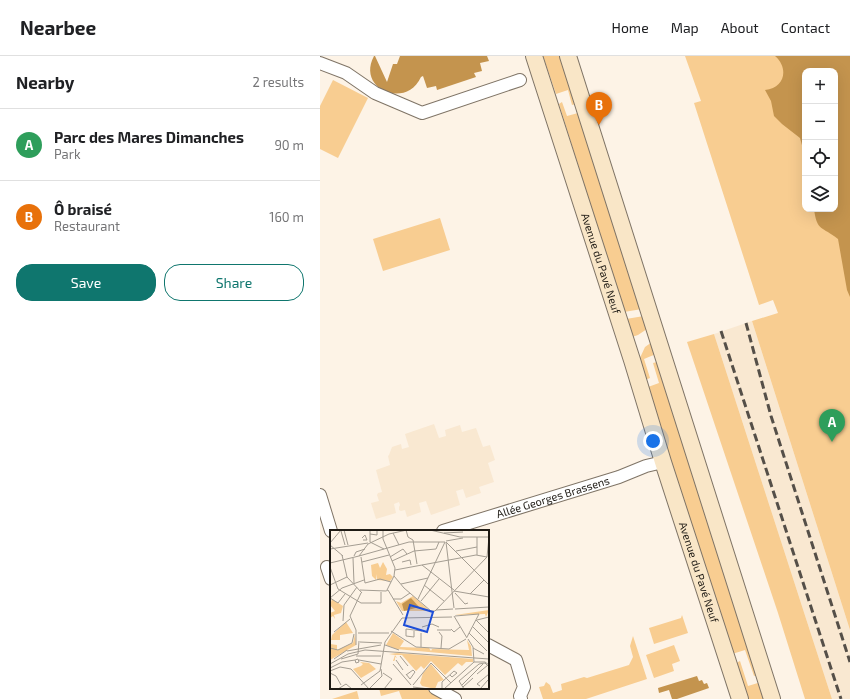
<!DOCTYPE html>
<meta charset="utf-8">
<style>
:root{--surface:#fff;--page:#f2f2f2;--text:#202124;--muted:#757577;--line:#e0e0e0;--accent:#0f766e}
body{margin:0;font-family:"Exo 2",sans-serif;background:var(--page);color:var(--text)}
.controls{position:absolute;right:12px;top:12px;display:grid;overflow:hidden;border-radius:8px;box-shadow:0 4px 16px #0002}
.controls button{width:36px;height:36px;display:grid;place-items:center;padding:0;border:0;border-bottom:1px solid var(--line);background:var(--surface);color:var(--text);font:20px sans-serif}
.you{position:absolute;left:333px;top:385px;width:14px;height:14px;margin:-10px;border:3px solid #fff;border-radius:50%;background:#1a73e8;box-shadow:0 0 0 6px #1a73e833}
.badge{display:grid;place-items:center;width:26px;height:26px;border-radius:50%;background:var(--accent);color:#fff;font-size:13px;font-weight:700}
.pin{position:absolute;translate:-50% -33px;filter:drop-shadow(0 1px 2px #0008)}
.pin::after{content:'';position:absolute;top:21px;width:14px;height:12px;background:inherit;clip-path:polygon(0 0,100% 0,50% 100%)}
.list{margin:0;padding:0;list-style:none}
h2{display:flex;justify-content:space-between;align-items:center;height:52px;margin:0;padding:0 16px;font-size:17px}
h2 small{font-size:13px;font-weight:400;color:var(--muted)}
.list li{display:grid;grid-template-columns:26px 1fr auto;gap:12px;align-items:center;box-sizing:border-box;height:72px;padding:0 16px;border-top:1px solid var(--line)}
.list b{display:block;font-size:15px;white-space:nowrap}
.list p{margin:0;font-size:13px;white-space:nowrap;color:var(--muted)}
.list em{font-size:13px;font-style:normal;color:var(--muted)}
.actions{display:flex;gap:8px;padding:12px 16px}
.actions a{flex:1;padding:9px 0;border:1px solid var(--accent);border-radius:16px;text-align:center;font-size:14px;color:var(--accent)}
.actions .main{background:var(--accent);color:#fff}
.icon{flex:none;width:22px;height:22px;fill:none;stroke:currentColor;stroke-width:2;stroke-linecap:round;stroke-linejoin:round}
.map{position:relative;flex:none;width:530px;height:643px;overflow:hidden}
header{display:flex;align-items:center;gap:24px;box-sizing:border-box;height:56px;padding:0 20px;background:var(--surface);border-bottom:1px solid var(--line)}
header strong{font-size:19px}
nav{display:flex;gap:22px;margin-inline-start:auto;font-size:14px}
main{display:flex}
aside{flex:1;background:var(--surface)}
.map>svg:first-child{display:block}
</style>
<header>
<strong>Nearbee</strong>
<nav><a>Home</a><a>Map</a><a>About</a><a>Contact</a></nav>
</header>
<main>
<aside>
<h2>Nearby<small>2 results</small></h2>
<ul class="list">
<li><span class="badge" style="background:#2e9e5b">A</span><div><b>Parc des Mares Dimanches</b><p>Park</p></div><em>90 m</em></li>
<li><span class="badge" style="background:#e8710a">B</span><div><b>Ô braisé</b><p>Restaurant</p></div><em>160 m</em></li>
</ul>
<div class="actions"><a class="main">Save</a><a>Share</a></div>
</aside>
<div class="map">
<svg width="530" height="643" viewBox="0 0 530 643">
<rect width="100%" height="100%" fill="#fdf3e6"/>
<g fill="#f9e8d1">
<polygon points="432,265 530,574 530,643 512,643 394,278"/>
<polygon points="114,368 119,382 126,380 125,374 140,369 142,376 156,372 163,391 170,389 175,404 168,407 174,426 159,431 161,437 146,442 143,433 136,435 140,449 111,459 106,445 99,447 101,456 87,461 85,454 81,455 79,454 79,451 80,449 79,446 74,448 76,457 56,463 51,447 59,445 57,439 58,437 62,436 56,414 70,409 68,400 69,399 72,391 81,388 82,393 89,391 85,378"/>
</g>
<g fill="#f8cd91" fill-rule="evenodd">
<polygon points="223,0 241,0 256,48 252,49 248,34 236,38"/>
<path d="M365,0H530V574L432,265L458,257L453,244L439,249L374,47L381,45ZM485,15H515V153H485Z"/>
<polygon points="13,24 48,42 18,102 0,93 0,50"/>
<polygon points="242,46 247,60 258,57 322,253 304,256 239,48"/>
<polygon points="120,162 130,194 63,215 53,183"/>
<polygon points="324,260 327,273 318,279 312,281 306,263"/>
<polygon points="394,278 512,643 485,643 458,557 367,286"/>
<polygon points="332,286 336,298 324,303 330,322 325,324 319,304 325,291"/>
<polygon points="337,306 438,619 434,620 425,594 412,598 328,331 339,327 333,307"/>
<polygon points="362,559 368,577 334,588 329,572 361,562"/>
<polygon points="313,580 327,623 266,643 223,643 219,631 224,630 226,626 230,629 233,637 242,634 241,628 264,621 267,622 309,609 313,601 310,590"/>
<polygon points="354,589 360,605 352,608 354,615 334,622 326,599"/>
<polygon points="420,605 428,630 441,626 446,643 427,643 416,607"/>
<polygon points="59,632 104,632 124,643 82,643 79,635 61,640"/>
<polygon points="37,635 39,643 12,643"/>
</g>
<g fill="#c4944e">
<path d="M54,0H55L67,26L73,8H77L80,0H167L169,5L160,7L162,15L154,17L156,21L117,34L116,30L107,32L103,20L101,21C86,54 36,33 54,0Z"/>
<path d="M455,0H530V241L527,234L518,183C502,170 497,176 494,153H515V15H485V100L480,82L462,68L454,60L451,45L445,34C465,32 469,12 455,0Z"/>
<polygon points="377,620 379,625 382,624 384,628 387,627 389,632 357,643 352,643 349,634 339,637 338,632"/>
</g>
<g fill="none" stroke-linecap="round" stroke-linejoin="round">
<defs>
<g id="street">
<polyline points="0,7 26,17 55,37 102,57 200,24"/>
<polyline points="0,439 11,475"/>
<path id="s1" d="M123,475L299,421L326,410L343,406"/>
<polyline points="7,511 11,523"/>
<polyline points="168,589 196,604 204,631 200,640 201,643"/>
<polyline points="115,632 135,643"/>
</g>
<g id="secondary">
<path id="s2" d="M214,0L312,304L343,406L420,643"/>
<polyline points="248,0 452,643"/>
</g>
</defs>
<use href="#street" stroke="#7f7466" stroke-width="14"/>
<use href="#secondary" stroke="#7f7466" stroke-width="18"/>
<use href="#street" stroke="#fff" stroke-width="12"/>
<use href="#secondary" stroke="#f9e6c7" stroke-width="16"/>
<g stroke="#554f48" stroke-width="3" stroke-dasharray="8 4" stroke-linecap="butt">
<polyline points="426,267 451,360 530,606"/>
<polyline points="401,275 521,643"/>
</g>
</g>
<g text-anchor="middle" stroke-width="4" stroke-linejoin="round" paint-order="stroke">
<g font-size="11" fill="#1f1b15" stroke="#fff">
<text dy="4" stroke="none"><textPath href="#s2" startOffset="218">Avenue du Pavé Neuf</textPath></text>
<text dy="4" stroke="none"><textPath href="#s1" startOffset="115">Allée Georges Brassens</textPath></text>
<text dy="4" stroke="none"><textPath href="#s2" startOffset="542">Avenue du Pavé Neuf</textPath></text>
</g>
</g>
<g transform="translate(10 474)">
<rect width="159" height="159" fill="#fdf3e6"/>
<path d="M53,32L57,39L56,45L60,44L63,47L60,51L47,50V44L46,50L42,46L41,35L48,33L50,38ZM83,66L100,81H123H72L66,71L71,73ZM2,69L13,76L11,83L4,85L5,89L3,86L0,88V83L5,81L0,75ZM159,80L156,87L155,84L125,85ZM16,92L23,103L10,105V110H1L2,105ZM63,103L74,111L70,117L99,118L101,121L102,119L139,120L137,110L141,116L142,126L66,119L56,115ZM25,104L26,115L0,130V114L7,115V120L23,113ZM67,123L143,129V132H136L132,136L128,133L115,145L101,131L94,139L91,136L86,141L72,125H65L67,128L65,127V130L64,131H63L65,125L59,124ZM30,132L39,133L46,139L31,148L23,139L31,136L33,134ZM101,134L114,150L108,152L105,159L92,156L90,153L93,143Z" fill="#f8cd91"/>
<path d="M81,68L89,77L74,81L72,74Z" fill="#c4944e"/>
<path fill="none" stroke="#a49d92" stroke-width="1" d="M14,0L18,15M40,0V12L54,19M53,0V9L65,38L64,46L74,58L101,81H105L157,27L159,7M76,0L78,7L83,10L87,34M100,0L130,7H159M11,1L15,15M63,3L69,15M114,3L133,2M40,4L47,5V0M32,8L35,5L37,10H33M116,11L133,8M116,12L124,78M116,12L159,55M0,13L11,0M0,15L13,26M0,19L38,13M126,21L147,17M12,25L17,47L32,63M147,25V7M24,26L26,22L35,19M29,26L79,12H115M31,27L35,53L50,49L61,52M60,27L73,19L77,24M23,28L24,53M62,31L84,21L106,19L109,12M32,32L59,25M72,32L80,30L81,35M0,33L29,26L38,14L59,4L77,0M92,35L124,60M0,37L8,59L31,73H51V62M65,40L146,25L157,27M71,54L98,48M0,55L17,47M94,55L114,71M30,60L56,61M57,60L64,46M56,61L58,60L73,85M124,61L159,67M125,63L135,74L138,73M140,64L154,50M0,68L12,58L34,50M0,68L8,73L15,64M63,69H71L80,63M88,69L115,12M91,71L109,49M125,79L159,77M106,80L123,79M124,86L137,108M125,86L149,84M146,90L159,103M147,90L159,87M13,91L14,75L27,57M142,96L159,113M92,97L102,94L109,97M121,99L124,102L130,97M107,100H121M61,101L86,117L119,119L136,109M84,101V107L76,106V99L92,101M4,102L20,89M109,102L112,106L111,118M28,103H59M91,103V117M139,103L157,121M137,107L149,84M30,112L52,113M26,115V100L20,86L31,63M55,115L69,120M0,118L8,120L22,113L24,104M143,118L154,124M17,121L51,115M26,126H51M70,126L78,136M4,129L17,120M11,129L28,124L29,111M28,129L29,132L26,133L25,130ZM29,130L51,134M66,130L73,140M144,132H155L159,135M0,134L18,124L35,120L159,129M63,134L81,155M0,138L12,132L25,130M0,141L10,137L21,139L39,159M0,143L6,146L11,155M53,143L62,149L54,159M76,144L80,149L85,142L83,140L76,145M147,144L158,135M31,155L50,141L55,112L72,88L122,87M83,155L101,133L121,153M132,155L153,134M150,156L147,154L159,144M83,157L99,159M133,157L143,148M8,159L16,154L22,159M39,159L52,146L51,139M112,159V152L124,141L127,143L122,147L120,145M114,159L144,132L143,117L138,109M134,159L129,151L149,134L155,133L159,137M150,159L158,150"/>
<path fill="#1d4ed8" fill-opacity="0.15" stroke="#1d4ed8" stroke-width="2" d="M80,75L103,82L97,102L74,95Z"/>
<rect width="159" height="159" fill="none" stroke="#1f1b15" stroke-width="2"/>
</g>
</svg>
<div class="controls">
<button>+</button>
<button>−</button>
<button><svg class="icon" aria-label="locate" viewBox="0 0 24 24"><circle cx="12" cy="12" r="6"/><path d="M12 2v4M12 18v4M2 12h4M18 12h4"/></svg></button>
<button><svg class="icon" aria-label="layers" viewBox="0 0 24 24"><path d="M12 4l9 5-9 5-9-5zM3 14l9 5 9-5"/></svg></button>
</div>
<div class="you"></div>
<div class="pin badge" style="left:512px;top:386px;background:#2e9e5b">A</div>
<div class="pin badge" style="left:279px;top:69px;background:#e8710a">B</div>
</div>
</main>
